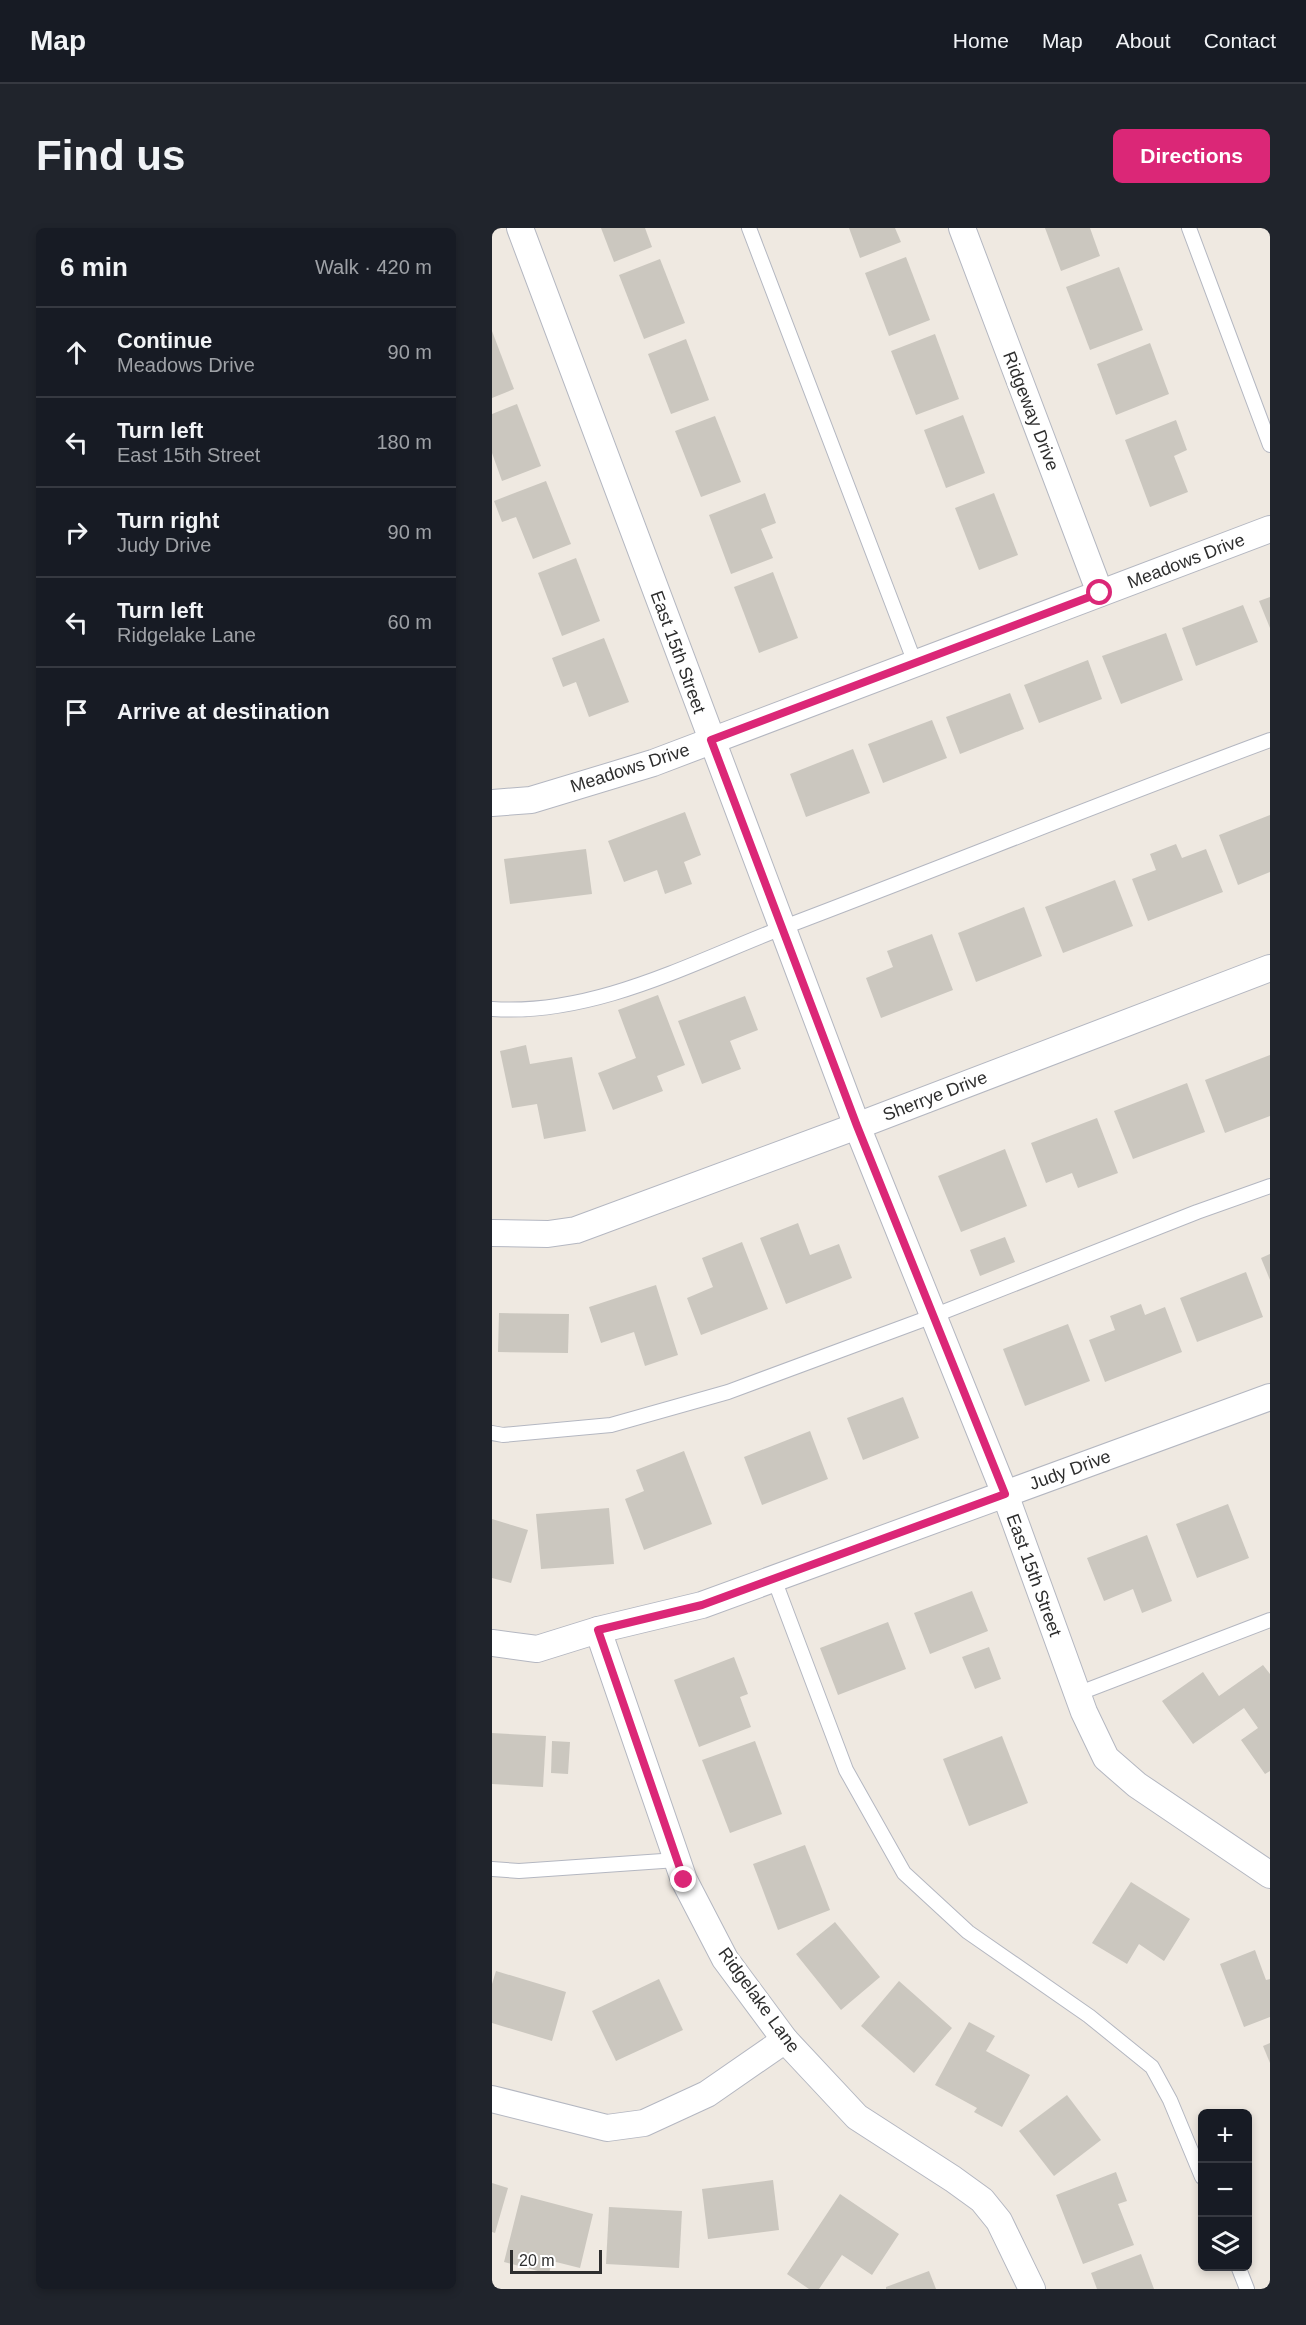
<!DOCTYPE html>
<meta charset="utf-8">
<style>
:root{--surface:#171b24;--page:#20242c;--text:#f1f3f6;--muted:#9ea1a6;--line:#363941;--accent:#db2777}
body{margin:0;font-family:Arial,sans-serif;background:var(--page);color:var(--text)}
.controls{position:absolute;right:18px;bottom:18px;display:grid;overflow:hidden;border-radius:9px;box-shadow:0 3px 9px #0003}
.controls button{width:54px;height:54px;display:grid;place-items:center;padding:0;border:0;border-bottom:2px solid var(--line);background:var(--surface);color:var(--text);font:30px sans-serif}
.scale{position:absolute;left:18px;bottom:15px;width:92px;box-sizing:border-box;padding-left:6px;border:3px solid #2e2e2e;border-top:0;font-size:16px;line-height:21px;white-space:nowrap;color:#2e2e2e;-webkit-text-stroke:4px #fff;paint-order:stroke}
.stop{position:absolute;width:18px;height:18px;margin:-14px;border:4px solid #db2777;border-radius:50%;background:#fff}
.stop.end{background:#db2777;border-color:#fff;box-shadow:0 2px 6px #0008}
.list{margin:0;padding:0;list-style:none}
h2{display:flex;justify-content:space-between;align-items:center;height:78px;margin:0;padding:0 24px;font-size:26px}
h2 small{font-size:20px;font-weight:400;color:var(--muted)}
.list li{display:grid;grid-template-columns:39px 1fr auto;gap:18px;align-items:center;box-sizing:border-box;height:90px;padding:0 24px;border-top:2px solid var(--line)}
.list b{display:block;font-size:22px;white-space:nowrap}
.list p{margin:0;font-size:20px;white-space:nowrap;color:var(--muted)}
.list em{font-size:20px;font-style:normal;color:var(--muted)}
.icon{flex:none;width:33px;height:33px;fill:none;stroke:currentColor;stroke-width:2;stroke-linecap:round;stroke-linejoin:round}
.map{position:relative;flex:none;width:778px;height:2061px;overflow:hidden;border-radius:9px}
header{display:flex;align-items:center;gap:36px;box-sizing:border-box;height:84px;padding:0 30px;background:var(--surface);border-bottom:2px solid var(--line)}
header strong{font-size:28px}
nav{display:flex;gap:33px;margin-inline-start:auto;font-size:21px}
.intro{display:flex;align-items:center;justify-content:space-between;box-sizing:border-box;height:144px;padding:0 36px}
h1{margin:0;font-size:42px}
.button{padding:15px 27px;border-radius:9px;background:var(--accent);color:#fff;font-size:21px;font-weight:700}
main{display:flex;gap:36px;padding:0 36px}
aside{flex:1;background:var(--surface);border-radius:9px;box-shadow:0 3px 9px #0003}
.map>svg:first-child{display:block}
</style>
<header>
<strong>Map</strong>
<nav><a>Home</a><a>Map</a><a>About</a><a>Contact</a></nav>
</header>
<div class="intro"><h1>Find us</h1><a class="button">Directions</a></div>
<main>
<aside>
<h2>6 min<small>Walk · 420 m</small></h2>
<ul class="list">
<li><svg class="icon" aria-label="ahead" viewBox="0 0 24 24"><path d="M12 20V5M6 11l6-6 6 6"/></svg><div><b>Continue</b><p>Meadows Drive</p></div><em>90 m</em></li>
<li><svg class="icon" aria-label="left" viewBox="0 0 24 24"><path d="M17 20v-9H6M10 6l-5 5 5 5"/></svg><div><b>Turn left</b><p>East 15th Street</p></div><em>180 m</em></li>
<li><svg class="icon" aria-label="right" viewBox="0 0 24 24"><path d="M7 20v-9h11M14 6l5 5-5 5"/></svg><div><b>Turn right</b><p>Judy Drive</p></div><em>90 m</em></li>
<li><svg class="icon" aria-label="left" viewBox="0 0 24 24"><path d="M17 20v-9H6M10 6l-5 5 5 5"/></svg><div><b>Turn left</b><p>Ridgelake Lane</p></div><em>60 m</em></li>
<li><svg class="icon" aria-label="arrive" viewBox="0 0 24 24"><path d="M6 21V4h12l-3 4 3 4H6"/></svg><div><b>Arrive at destination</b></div></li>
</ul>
</aside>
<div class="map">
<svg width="778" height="2061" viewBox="0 0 778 2061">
<rect width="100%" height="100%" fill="#efe9e1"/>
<g fill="#cbc7bf">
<polygon points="109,0 153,0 160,19 122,34"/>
<polygon points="357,0 403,0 409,14 368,30"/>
<polygon points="553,0 598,0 608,28 569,43"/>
<polygon points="414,29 438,92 397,108 373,45"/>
<polygon points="168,31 193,95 152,111 127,47"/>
<polygon points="627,39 651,102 598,122 574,59"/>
<polygon points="0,103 22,161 0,170"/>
<polygon points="443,106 467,171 424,187 399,123"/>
<polygon points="194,111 217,172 179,186 156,126"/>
<polygon points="658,115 677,166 624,187 605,136"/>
<polygon points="25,176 49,238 10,253 0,225 0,186"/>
<polygon points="471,187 493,245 454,260 432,202"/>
<polygon points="223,188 249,254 209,269 183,203"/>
<polygon points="684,192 695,222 682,228 696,264 658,279 633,212"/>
<polygon points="54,253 79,316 41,331 24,289 10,294 2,273"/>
<polygon points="273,265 284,295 269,301 281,330 239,346 217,287"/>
<polygon points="502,265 526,327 487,342 463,280"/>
<polygon points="84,330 108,393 70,408 46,345"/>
<polygon points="281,344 306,410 267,425 242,359"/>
<polygon points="778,369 778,400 767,373"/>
<polygon points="751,377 766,414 704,438 690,400"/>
<polygon points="674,405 691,452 629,476 610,428"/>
<polygon points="112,410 137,474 97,489 84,454 71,459 60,430"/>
<polygon points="596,432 610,471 547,495 532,457"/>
<polygon points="518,465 532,501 468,526 454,489"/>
<polygon points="440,492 455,530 391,555 376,516"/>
<polygon points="361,521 378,565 314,589 298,546"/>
<polygon points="193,584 209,627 192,634 200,656 173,666 165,642 132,654 116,613"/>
<polygon points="778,587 778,644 746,657 727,607"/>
<polygon points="684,616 690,630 714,621 731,664 656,693 640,651 664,642 658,626"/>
<polygon points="94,621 100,666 18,676 12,631"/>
<polygon points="623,652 641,698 571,725 553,679"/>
<polygon points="532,679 550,728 484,754 466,705"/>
<polygon points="440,706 461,762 389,790 374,750 401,739 395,723"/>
<polygon points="166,767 193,837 165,848 171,863 121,882 106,845 144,830 126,782"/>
<polygon points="253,768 266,802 238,813 249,841 210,856 186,793"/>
<polygon points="34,817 38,836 80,829 94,903 52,911 45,876 20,880 8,823"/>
<polygon points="778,827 778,888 733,905 713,852"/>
<polygon points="695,855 713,904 641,931 622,883"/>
<polygon points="605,890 626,945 586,960 580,945 554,955 539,915"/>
<polygon points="513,921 535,978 469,1004 446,948"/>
<polygon points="306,995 318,1027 347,1016 360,1050 294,1076 268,1010"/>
<polygon points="513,1009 523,1034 488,1048 478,1022"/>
<polygon points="250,1014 276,1081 209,1107 195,1070 221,1059 210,1030"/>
<polygon points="778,1026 778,1052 769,1030"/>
<polygon points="754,1044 771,1089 705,1114 688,1070"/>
<polygon points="164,1057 186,1127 153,1138 142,1104 109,1115 97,1079"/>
<polygon points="649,1076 653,1087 673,1079 690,1124 613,1154 597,1112 623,1102 618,1088"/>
<polygon points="7,1085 77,1086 76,1125 6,1124"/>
<polygon points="576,1096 598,1153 533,1178 511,1121"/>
<polygon points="411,1169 427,1210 371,1232 355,1190"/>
<polygon points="318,1203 336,1251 270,1277 252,1229"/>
<polygon points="192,1223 220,1296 152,1322 133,1271 152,1263 144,1242"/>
<polygon points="736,1276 757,1330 705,1350 684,1296"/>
<polygon points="117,1280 122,1336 49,1341 44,1286"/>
<polygon points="0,1291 36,1302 19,1355 0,1350"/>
<polygon points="655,1307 680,1373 650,1385 641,1361 612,1373 595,1330"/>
<polygon points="480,1363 496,1403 438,1426 422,1385"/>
<polygon points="396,1394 414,1441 346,1467 328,1420"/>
<polygon points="497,1419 509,1451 483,1461 470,1429"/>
<polygon points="242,1429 256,1466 248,1469 259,1499 207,1519 182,1452"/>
<polygon points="771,1437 778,1446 778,1543 773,1546 749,1512 766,1500 752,1480 701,1516 670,1473 711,1444 727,1468"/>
<polygon points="0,1505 54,1508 51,1559 0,1556"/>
<polygon points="510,1508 536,1575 477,1598 451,1531"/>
<polygon points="60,1513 78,1514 76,1546 59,1545"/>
<polygon points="263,1513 290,1586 238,1605 210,1532"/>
<polygon points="313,1617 338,1682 286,1702 261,1636"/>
<polygon points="639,1654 698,1691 672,1733 647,1716 635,1736 600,1715"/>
<polygon points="343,1694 388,1749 349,1782 304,1726"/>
<polygon points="763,1722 774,1752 778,1751 778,1789 752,1799 728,1736"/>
<polygon points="4,1743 74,1764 60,1813 0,1795 0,1756"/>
<polygon points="167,1751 191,1802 124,1833 100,1783"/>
<polygon points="407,1753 460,1800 422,1845 369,1798"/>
<polygon points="477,1794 503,1808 494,1823 538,1847 510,1899 482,1884 485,1880 443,1857"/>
<polygon points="778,1815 778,1835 771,1818"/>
<polygon points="575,1867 609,1912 562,1948 527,1903"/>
<polygon points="624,1944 635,1973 626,1976 642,2017 591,2036 564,1967"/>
<polygon points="281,1952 287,2002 216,2011 210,1961"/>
<polygon points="0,1955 16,1960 3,2005 0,2004"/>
<polygon points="348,1966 407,2006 380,2047 350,2027 327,2061 317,2061 295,2046"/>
<polygon points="29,1967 101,1986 88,2040 60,2033 57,2046 12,2034"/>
<polygon points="117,1979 190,1983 187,2040 114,2036"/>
<polygon points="649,2026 662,2061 605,2061 599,2045"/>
<polygon points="437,2043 444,2061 394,2061 394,2059"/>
</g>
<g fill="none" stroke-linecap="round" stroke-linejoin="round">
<defs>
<g id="service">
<polyline points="257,0 423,435"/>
<polyline points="697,0 778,217"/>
<path d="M0,781C103,788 201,734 295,698C456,637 616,572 778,512"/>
<polyline points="0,1205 11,1207 119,1197 236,1164 441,1088 705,984 778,958"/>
<polyline points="282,1351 354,1542 412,1645 476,1704 597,1788 660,1839 678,1872 710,1949"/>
<polyline points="585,1466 778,1392"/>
<polyline points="0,1641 27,1643 185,1632"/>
<polyline points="746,2038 755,2061"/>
</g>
<g id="minor">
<polyline points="28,0 365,898 513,1266 592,1484 614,1530 645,1557 778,1647"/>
<polyline points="470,0 608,365"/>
<polyline points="0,575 39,572 161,535 778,301"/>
<polyline points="0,1005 56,1006 84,1002 365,898 778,740"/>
<polyline points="106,1402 192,1652 233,1731 293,1812 365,1889 461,1951 490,1972 507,1993 540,2061"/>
<polyline points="0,1415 45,1421 106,1402 210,1377 778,1169"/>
<polyline points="0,1871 115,1900 152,1895 215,1866 293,1812"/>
</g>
</defs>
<use href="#service" stroke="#b4b7c1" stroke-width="16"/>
<use href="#minor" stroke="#b4b7c1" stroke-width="28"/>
<use href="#service" stroke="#fff" stroke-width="14"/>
<use href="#minor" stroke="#fff" stroke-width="26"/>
</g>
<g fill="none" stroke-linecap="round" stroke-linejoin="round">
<polyline stroke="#db2777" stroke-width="8" points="192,1652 106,1402 210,1377 513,1266 365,898 219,512 608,365"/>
</g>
<g text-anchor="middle" stroke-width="6" stroke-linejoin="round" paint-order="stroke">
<g font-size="18" fill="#2e2e2e" stroke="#fff">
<text transform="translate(539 183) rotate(69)" y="6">Ridgeway Drive</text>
<text transform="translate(694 333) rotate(-21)" y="6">Meadows Drive</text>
<text transform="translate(186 424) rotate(70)" y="6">East 15th Street</text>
<text transform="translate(138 540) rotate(-18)" y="6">Meadows Drive</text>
<text transform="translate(443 868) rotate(-21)" y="6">Sherrye Drive</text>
<text transform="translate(578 1242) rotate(-20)" y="6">Judy Drive</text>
<text transform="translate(542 1347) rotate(70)" y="6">East 15th Street</text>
<text transform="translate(267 1772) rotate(54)" y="6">Ridgelake Lane</text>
</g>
</g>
</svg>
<div class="controls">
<button>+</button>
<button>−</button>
<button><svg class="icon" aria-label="layers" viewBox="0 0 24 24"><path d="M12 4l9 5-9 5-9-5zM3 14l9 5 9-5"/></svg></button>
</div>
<div class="scale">20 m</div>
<div class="stop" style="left:608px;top:365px"></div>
<div class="stop end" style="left:192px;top:1652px"></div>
</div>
</main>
